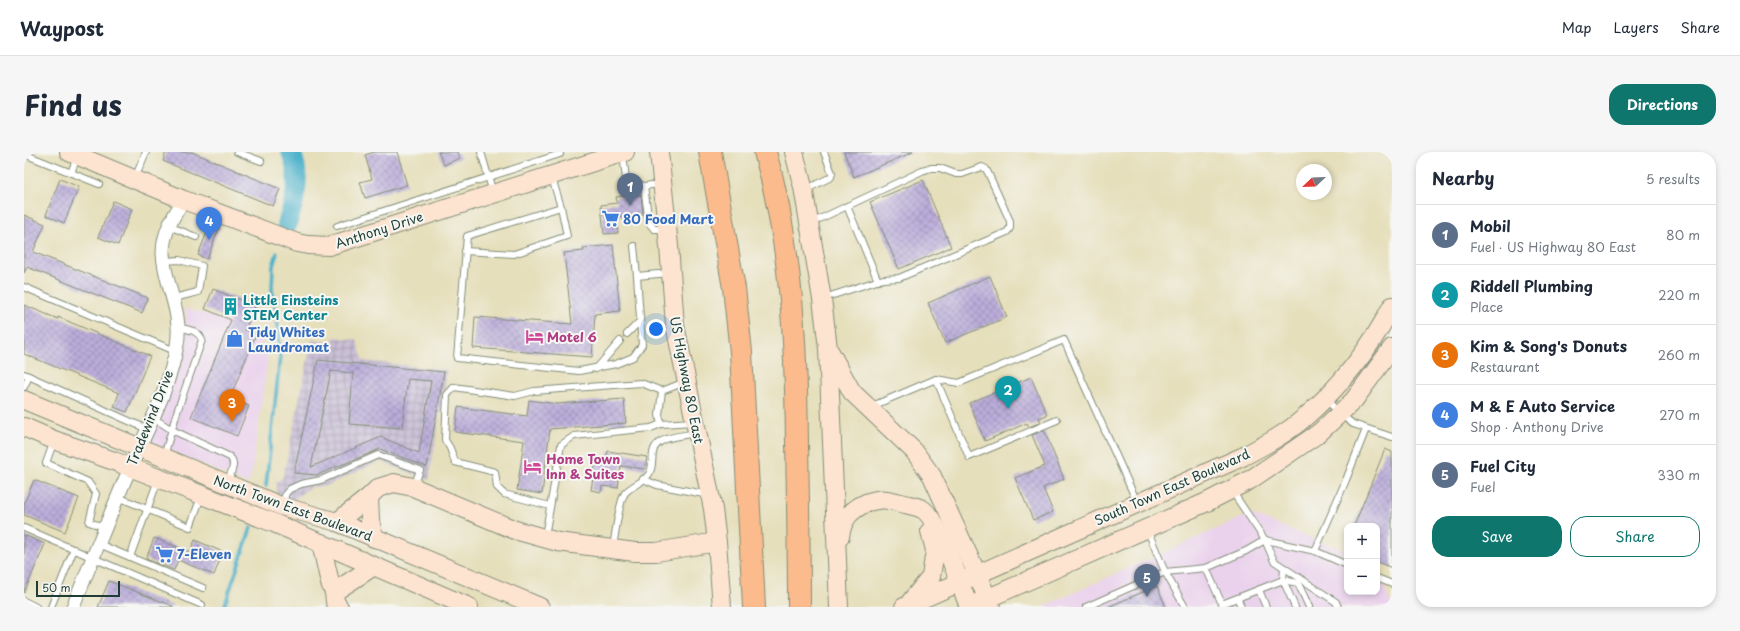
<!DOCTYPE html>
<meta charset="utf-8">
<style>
:root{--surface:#fff;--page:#f6f6f7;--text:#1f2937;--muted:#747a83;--line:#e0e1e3;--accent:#0f766e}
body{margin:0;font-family:"Playpen Sans",sans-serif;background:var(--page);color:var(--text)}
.controls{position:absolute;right:12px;bottom:12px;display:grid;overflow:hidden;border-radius:8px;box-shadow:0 2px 6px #0003}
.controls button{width:36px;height:36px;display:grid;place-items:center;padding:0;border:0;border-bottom:1px solid var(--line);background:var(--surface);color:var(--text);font:20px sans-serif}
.compass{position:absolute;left:1272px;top:12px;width:36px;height:36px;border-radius:50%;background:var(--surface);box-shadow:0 2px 6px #0003;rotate:247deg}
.scale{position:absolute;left:12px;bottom:10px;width:84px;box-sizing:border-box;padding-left:4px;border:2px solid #1f3d34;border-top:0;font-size:11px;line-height:14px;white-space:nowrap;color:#1f3d34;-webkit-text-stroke:3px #f6f6f2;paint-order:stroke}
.you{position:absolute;left:632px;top:177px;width:14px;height:14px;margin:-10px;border:3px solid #fff;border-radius:50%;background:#1a73e8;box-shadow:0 0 0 6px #1a73e833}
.badge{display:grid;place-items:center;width:26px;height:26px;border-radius:50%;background:var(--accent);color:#fff;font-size:13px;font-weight:700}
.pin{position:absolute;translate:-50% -33px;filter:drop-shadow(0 1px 2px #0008)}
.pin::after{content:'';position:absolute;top:21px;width:14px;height:12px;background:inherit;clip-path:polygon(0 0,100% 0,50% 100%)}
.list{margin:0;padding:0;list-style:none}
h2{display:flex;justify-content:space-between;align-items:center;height:52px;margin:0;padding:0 16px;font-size:17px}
h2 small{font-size:13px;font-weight:400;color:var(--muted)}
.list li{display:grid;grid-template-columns:26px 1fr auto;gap:12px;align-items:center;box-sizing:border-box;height:60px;padding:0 16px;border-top:1px solid var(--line)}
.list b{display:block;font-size:15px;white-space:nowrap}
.list p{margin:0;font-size:13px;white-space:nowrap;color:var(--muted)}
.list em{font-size:13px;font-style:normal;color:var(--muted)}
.actions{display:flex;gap:8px;padding:12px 16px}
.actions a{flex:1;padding:9px 0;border:1px solid var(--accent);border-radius:16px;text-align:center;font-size:14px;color:var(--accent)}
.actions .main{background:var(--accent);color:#fff}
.map{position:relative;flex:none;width:1368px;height:455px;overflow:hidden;border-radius:16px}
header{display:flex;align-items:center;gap:24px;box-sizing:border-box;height:56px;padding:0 20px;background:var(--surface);border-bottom:1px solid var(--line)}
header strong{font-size:19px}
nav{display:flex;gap:22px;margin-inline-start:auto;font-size:14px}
.intro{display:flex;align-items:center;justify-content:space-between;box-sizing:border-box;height:96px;padding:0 24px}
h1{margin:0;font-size:28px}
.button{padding:10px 18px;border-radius:16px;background:var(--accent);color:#fff;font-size:14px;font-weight:700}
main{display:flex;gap:24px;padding:0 24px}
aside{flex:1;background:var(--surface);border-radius:16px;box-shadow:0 2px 6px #0003}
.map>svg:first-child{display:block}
</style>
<header>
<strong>Waypost</strong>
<nav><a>Map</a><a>Layers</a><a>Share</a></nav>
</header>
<div class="intro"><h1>Find us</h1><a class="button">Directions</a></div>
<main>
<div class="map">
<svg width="1368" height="455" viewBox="0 0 1368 455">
<defs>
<pattern id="industrial-grid" width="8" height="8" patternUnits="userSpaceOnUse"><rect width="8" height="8" fill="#cabfd6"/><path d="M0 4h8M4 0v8" fill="none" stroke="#a39cae"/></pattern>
<pattern id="building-cross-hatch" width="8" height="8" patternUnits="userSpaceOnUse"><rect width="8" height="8" fill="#bbadda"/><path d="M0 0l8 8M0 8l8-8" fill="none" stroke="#978eb2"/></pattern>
</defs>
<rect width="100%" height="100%" fill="#f6f6f2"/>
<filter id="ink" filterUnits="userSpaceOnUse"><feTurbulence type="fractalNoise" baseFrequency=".025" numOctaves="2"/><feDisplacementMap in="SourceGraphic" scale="8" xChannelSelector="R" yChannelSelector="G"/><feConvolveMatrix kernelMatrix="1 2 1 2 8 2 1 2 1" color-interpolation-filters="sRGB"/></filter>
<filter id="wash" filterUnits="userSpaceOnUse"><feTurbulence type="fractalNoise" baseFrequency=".012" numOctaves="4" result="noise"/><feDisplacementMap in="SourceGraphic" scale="16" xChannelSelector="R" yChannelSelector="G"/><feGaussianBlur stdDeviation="0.9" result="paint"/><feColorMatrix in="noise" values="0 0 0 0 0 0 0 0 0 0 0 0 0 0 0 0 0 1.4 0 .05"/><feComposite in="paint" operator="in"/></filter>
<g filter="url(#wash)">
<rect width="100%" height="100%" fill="#e6dfbb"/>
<g fill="#ead1ec">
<polygon points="160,156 233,178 244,206 227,324 224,332 130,292 128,288 127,284 157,208 162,190 162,163"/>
<polygon points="1226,362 1323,400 1323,440 1353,440 1353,417 1368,455 1018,455"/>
</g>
<polygon fill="url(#industrial-grid)" points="310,185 333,188 339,209 423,218 405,328 356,309 302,334 286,335 269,348 252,340 252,331 259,325 288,188 309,191"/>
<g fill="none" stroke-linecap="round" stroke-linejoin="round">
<g stroke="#4bb1ca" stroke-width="3.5">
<polyline points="242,334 256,205 254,175 248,137 249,114 253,101"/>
<polyline points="200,455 227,376"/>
</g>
<path stroke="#4bb1ca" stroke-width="20" d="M263,73C271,47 278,26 267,0"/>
</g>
<g id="blocks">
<g fill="url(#building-cross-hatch)" fill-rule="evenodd">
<polygon points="142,0 168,0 256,37 249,54 139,9"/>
<polygon points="350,0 373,0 383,33 341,46 336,30 348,27 341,3"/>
<polygon points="414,0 433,0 436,6 420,13"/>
<polygon points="820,0 889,0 830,25"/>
<polygon points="36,27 55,35 40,71 22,63"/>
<polygon points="899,28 927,95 875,117 846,50"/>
<polygon points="617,43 619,63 593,65 594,81 580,82 577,53 593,51 592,45"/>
<polygon points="89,49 108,57 94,93 74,85"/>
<polygon points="0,63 21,72 9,100 124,146 118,161 3,115 0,121"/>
<polygon points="187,70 196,74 183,107 174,103"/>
<polygon points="589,93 596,159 571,162 568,205 449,196 451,165 548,172 540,101 560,99 559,96"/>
<polygon points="966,124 983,165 921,191 904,151"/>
<polygon points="189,137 231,154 221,178 232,182 206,246 225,254 213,284 167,265 207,168 181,157"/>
<polygon points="0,153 34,167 34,165 126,204 103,260 90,255 95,241 0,202"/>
<path d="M294,208L420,220L403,315L356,297L293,323L270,321ZM307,219L329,221L325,272L378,276L384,227L407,229L395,301L357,285L287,315Z"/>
<polygon points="1007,225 1023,263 1015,266 1017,270 1005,275 1003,271 961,289 945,251"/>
<polygon points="600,247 602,271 526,277 518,342 493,338 500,289 431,280 434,255 503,264 505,248 533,252"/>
<polygon points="1020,278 1040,327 1019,336 1029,360 1009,368 991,326 1021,314 1008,283"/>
<polygon points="1361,297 1368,300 1368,416 1353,410 1353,374 1330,374"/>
<polygon points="584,299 623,305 621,317 597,314 594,336 578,334 577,340 567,338 572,307 582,309"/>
<polygon points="10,328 55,346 41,380 0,363 0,352"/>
<polygon points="0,383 21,392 0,441"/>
<polygon points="130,386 166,400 171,388 199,400 190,423 154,408 150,418 122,407"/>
<polygon points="85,429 149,454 149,455 74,455"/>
<polygon points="1133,434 1142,455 1084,455"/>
</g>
</g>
</g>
<g filter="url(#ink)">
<use href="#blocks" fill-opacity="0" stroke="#828e78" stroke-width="1"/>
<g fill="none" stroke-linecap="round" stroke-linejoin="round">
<defs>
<g id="lane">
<polyline points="213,0 237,9"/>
<polyline points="457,0 469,41"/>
<polyline points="0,2 75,32"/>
<polyline points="599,2 602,27 620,34"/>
<polyline points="47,21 53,5"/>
<polyline points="111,26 122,0"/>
<polyline points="528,26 537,55 443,84 433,206 555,219 592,212 609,205 618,193 613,124 645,121"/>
<polyline points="636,32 620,34 625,71 630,77 642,77"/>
<polyline points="781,38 807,25 808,21 800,0"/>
<polyline points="823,54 854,129"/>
<polyline points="787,71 898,19 907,16 916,16 932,22 938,22 958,15 962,17 965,23 986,69 986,76 983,80 875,126 859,127 800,146"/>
<polyline points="145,74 172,85"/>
<polyline points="313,74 536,2"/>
<polyline points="610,94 613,124"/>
<polyline points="441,99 490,102 543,84 537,55"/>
<polyline points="141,109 155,108 178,114 174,140 150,146"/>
<polyline points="0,135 151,199"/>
<polyline points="603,182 616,169"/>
<polyline points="572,217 596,189"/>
<polyline points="0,222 123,277"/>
<polyline points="912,227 945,305 1033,268"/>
<polyline points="0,235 5,224"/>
<polyline points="1302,247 1315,261 1329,272 1368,285"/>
<polyline points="846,255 912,227 935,231 1040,188 1113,350"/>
<path d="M128,265L148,278L206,305C213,312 206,322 203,330"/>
<polyline points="637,272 635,263 638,239"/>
<polyline points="30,289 22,311 64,330 72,342 65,370 80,375"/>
<path d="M140,304L153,260L178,188C174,177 163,178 153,175"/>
<polyline points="619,327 633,333 685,343"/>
<polyline points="1208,339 1241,388 1250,409 1312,450 1314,455"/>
<polyline points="94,345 166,375 177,345"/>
<polyline points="258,353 262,341 266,337 277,332 297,328 354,303 396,318 390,334"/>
<polyline points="526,354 480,342 473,335 471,320 431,310 426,296 421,288 423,243 430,235 491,244 510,239 617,231 638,239 661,230"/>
<polyline points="0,376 178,453"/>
<polyline points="1123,377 1141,420 1161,455"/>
<polyline points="521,384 537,293 550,284 627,276 637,272 669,270"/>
<polyline points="75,392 106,405 134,328"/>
<path d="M589,395C591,384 595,349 601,341C608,333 620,330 625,322C630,314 627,305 630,297C635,284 660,284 672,281"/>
<polyline points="1291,399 1322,328 1342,277"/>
<polyline points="106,405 179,436"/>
<polyline points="1182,416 1198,452 1259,428 1274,431 1285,455"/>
<polyline points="1260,416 1259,428 1271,455"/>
<polyline points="1353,426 1368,432"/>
<polyline points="1235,438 1242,455"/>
<polyline points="1214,447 1217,455"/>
<polyline points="0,449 12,455"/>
<polyline points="27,455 50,397"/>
<polyline points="1062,455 1141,420 1182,416 1222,399 1241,388 1291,399 1323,413"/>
</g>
<path id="street" d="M49,455C67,411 84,367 103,323C121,281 145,239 153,193C159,159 140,132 139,101C139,81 149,64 160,48"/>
<g id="secondary">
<polyline points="45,0 160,48 273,91 284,93 305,94 601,0"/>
<polyline points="635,0 645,94 651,173 689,357 693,390 698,455"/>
<polyline points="770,0 779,35 798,147 804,196 815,455"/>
<polyline points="806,200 828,240 890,299 908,324 953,422 967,455"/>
<polyline points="0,248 257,354 313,370 516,455"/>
<polyline points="0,275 30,288 90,309 250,371 445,455"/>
<polyline points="345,345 346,368 350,386"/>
<polyline points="313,370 345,345 354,336 370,331 389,335 491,378 534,390 611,400 632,400 693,390"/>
<path d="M816,385C818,368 826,358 842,351C856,346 863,347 877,351C884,353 892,354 898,357C913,364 938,437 945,455"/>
<polyline points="297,391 306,431 310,440 311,450 315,455"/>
<polyline points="310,440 350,414"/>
<polyline points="887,449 907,425 911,398 906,379"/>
<path d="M880,455L1218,305C1239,294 1262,282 1280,266C1316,235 1346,197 1368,154"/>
<polyline points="944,455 1183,350 1226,328 1295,281 1330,248 1368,196"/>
</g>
<g id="highway">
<polyline points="686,0 710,136 717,200 730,455"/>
<path d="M741,0C768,95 772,193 773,291C774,346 775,400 775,455"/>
</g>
</defs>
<use href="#lane" stroke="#828e78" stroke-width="8"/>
<use href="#street" stroke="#828e78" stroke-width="15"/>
<use href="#secondary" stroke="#828e78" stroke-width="20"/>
<use href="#highway" stroke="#828e78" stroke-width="24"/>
<use href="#lane" stroke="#fff" stroke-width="6"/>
<use href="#street" stroke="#fff" stroke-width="13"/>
<use href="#secondary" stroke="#fde4d1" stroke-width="18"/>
<use href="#highway" stroke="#fbbb8c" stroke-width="22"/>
</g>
</g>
<defs>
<symbol id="supermarket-bare" viewBox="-9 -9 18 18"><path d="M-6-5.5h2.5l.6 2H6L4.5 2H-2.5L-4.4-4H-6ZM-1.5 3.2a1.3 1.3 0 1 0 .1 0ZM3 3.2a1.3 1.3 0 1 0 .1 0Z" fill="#3f7fe0" stroke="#f6f6f2" stroke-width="2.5" paint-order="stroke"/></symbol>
<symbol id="building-bare" viewBox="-9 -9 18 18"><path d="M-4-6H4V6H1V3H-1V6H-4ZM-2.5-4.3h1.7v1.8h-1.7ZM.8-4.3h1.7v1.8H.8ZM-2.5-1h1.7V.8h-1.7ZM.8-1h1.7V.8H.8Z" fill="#0f9aa8" stroke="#f6f6f2" stroke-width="2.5" paint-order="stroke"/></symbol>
<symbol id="hotel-bare" viewBox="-9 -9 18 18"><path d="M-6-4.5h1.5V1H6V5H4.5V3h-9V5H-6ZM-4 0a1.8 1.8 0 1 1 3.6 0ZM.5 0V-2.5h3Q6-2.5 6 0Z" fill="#d1479c" stroke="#f6f6f2" stroke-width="2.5" paint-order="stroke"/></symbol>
<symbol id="shop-bare" viewBox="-9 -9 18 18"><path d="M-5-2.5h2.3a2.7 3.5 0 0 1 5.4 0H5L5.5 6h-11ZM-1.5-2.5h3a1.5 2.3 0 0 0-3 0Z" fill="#3f7fe0" stroke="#f6f6f2" stroke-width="2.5" paint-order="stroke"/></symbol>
</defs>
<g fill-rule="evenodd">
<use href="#supermarket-bare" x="574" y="54" width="25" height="25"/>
<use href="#building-bare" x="194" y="142" width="25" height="25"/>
<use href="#hotel-bare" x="498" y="172" width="25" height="25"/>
<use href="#shop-bare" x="198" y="174" width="25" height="25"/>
<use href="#hotel-bare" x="496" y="302" width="25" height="25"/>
<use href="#supermarket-bare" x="128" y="390" width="25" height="25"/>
</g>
<g text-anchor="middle" stroke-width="4" stroke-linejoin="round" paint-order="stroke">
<g font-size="13" font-weight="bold" fill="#366cbe" stroke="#f6f6f2" text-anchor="start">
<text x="599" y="72">80 Food Mart</text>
<text x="224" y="185">Tidy Whites<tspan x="224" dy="15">Laundromat</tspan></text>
<text x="153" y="407">7-Eleven</text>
</g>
<g font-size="13" fill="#1f3d34" stroke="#f6f6f2">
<text transform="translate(355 78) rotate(-18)" y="5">Anthony Drive</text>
<text transform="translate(663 228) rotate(79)" y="5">US Highway 80 East</text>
<text transform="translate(126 266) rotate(-68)" y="5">Tradewind Drive</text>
<text transform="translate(1148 335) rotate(-24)" y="5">South Town East Boulevard</text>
<text transform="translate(269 356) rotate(20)" y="5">North Town East Boulevard</text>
</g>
<g font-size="13" font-weight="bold" fill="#0d838f" stroke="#f6f6f2" text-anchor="start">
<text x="219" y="153">Little Einsteins<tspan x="219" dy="15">STEM Center</tspan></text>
</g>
<g font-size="13" font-weight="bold" fill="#b23c85" stroke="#f6f6f2" text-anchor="start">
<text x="523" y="190">Motel 6</text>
<text x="522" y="312">Home Town<tspan x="522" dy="15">Inn &amp; Suites</tspan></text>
</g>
</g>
</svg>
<div class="controls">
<button>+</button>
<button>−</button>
</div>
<svg class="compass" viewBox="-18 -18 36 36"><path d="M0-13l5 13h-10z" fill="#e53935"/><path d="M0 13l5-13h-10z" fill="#747a83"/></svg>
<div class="scale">50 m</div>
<div class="you"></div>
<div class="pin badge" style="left:606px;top:54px;background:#5c6f8a">1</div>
<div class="pin badge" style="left:984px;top:257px;background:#0f9aa8">2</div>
<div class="pin badge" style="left:208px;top:270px;background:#e8710a">3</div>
<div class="pin badge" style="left:185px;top:88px;background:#3f7fe0">4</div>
<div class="pin badge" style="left:1123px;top:445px;background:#5c6f8a">5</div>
</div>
<aside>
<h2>Nearby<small>5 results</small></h2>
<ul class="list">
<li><span class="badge" style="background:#5c6f8a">1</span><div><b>Mobil</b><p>Fuel · US Highway 80 East</p></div><em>80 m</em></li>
<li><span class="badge" style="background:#0f9aa8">2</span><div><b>Riddell Plumbing</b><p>Place</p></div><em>220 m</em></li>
<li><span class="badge" style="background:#e8710a">3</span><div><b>Kim &amp; Song's Donuts</b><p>Restaurant</p></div><em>260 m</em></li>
<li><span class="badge" style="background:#3f7fe0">4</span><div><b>M &amp; E Auto Service</b><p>Shop · Anthony Drive</p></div><em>270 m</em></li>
<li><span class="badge" style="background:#5c6f8a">5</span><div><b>Fuel City</b><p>Fuel</p></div><em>330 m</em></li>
</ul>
<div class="actions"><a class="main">Save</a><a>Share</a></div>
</aside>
</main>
